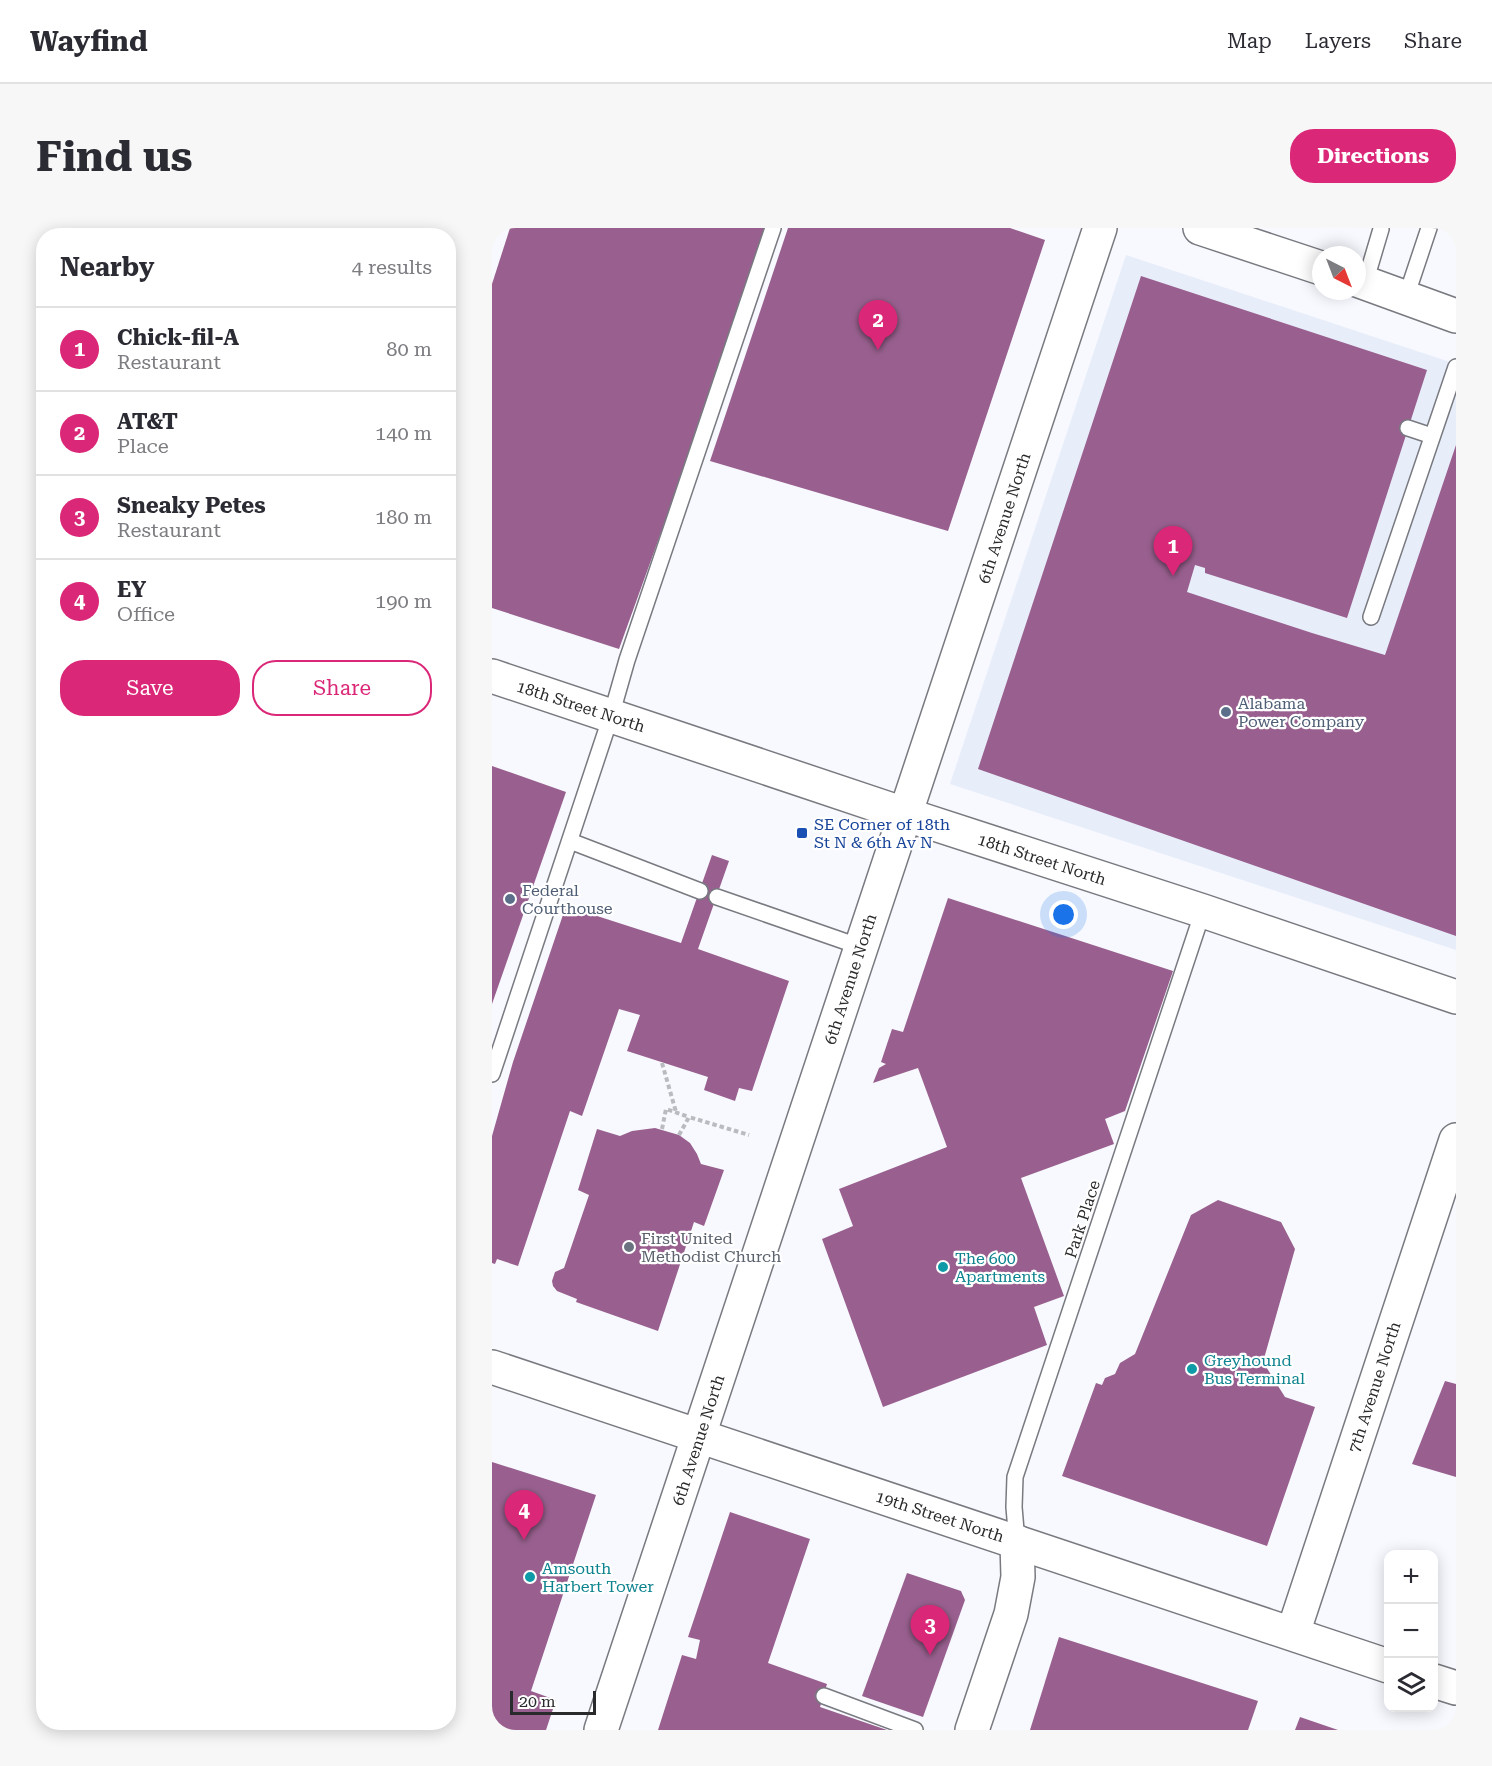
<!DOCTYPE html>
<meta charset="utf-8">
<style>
:root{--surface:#fff;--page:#f7f7f7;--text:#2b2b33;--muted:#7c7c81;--line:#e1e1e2;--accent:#db2777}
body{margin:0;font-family:"Roboto Serif",serif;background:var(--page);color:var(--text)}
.controls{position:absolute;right:18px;bottom:18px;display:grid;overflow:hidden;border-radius:12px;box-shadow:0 3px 15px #0003}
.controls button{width:54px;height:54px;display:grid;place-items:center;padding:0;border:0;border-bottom:2px solid var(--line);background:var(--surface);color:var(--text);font:30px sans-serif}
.compass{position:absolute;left:820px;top:18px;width:54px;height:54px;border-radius:50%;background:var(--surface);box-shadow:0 3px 15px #0003;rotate:138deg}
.scale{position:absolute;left:18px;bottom:15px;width:86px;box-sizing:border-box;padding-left:6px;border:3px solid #292a2c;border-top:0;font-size:16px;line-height:21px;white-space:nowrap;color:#292a2c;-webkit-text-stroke:4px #fff;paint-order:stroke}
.you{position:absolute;left:572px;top:687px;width:21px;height:21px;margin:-15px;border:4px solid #fff;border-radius:50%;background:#1a73e8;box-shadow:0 0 0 9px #1a73e833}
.badge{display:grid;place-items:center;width:39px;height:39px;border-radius:50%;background:var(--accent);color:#fff;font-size:20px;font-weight:700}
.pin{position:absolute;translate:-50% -50px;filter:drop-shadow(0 2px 3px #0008)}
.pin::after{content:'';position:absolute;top:32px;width:21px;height:18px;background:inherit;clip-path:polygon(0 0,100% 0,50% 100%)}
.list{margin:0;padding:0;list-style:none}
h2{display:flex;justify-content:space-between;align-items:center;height:78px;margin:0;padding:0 24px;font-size:26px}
h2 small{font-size:20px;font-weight:400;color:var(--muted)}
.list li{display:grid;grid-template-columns:39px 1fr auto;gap:18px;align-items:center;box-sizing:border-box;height:84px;padding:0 24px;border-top:2px solid var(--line)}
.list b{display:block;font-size:22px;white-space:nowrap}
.list p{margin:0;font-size:20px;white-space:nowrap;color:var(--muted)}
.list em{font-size:20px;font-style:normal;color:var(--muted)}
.actions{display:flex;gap:12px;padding:18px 24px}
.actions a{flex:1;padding:14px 0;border:2px solid var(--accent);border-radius:24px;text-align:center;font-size:21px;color:var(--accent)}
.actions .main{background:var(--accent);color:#fff}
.icon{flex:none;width:33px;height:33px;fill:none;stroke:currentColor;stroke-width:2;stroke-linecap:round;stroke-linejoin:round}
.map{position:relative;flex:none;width:964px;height:1502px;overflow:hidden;border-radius:24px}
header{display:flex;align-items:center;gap:36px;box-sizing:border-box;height:84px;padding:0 30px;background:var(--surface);border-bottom:2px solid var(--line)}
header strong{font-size:28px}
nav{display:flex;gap:33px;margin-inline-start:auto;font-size:21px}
.intro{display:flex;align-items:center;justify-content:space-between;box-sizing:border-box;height:144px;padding:0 36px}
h1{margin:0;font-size:42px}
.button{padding:15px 27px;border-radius:24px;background:var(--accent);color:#fff;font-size:21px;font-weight:700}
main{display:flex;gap:36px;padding:0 36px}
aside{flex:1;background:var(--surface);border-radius:24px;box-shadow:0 3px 15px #0003}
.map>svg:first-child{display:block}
</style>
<header>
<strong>Wayfind</strong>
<nav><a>Map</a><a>Layers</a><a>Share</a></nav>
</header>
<div class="intro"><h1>Find us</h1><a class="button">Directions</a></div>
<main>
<aside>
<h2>Nearby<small>4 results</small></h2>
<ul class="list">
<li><span class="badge">1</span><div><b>Chick-fil-A</b><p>Restaurant</p></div><em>80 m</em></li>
<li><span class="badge">2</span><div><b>AT&amp;T</b><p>Place</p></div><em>140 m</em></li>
<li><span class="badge">3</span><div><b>Sneaky Petes</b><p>Restaurant</p></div><em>180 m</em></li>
<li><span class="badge">4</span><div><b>EY</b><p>Office</p></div><em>190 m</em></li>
</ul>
<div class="actions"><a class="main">Save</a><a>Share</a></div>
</aside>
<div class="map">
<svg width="964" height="1502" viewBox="0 0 964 1502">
<rect width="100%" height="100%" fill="#f7f9fe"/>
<polygon fill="#e8edfa" points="634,27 964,136 964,722 458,556"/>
<g fill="#99608f">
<polygon points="18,0 279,0 127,421 0,380 0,56"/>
<polygon points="296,0 518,0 553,12 456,303 218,233"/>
<polygon points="649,48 935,142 855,390 713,345 713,340 703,337 695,364 820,405 893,427 964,217 964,708 486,541"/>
<polygon points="0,538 74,564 0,776"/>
<polygon points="220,627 237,633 206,721 297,753 260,863 247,860 243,873 212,862 216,849 135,823 148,787 127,781 90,888 78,883 26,1038 5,1031 3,1036 0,1035 0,908 21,834 74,678 189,715"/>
<polygon points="456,670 681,743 633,883 613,891 622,916 529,950 572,1068 542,1079 555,1117 391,1179 330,1011 361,998 347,961 455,919 426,840 381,855 387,840 394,836 389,834 400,801 411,804"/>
<polygon points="163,900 187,907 198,915 205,926 209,936 232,942 212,998 202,994 166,1103 84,1074 85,1071 65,1063 61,1058 60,1053 63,1044 72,1040 97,967 86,962 105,901 128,908 140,903"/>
<polygon points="726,972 789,994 803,1021 771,1134 793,1169 823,1179 775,1318 570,1248 604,1155 610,1157 613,1150 623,1146 628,1135 643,1126 699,987"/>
<polygon points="953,1153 964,1156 964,1249 920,1236"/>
<polygon points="0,1234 104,1267 39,1463 64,1472 54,1502 0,1502"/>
<polygon points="238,1284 318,1311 276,1435 335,1456 328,1479 395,1502 166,1502 190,1427 204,1431 208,1412 196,1409"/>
<polygon points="415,1345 469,1363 473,1372 431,1489 370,1468"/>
<polygon points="567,1409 766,1473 756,1502 538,1502"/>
<polygon points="808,1489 846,1502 803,1502"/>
</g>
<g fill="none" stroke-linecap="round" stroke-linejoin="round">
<defs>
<g id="lane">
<polyline points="873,55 889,1"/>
<polyline points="914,69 937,0"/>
<polyline points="916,200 940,208"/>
<polyline points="879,389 964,139"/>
<polyline points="78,613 208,663"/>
<polyline points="225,669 369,719"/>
<polyline points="0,846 119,488 135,432 281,0"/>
<polyline points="525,1314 522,1279 523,1249 711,683"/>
<polyline points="332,1468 423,1502"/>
</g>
<g id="secondary">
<polyline points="708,0 829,40"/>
<polyline points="865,52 964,88"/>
<polyline points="0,448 412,586 711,683 964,769"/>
<polyline points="0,1139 896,1438"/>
<polyline points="801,1405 964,912"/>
<polyline points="942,1453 964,1460"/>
<polyline points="109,1502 608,0"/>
<polyline points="480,1502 519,1386 526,1349 525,1314"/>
</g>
</defs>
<use href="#lane" stroke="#787a80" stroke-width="18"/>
<use href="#secondary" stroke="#787a80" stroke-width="36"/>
<g stroke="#b9bbbf" stroke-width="4" stroke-dasharray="4.5 3" stroke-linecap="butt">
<polyline points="170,835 184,884"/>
<polyline points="170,901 174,881 197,889"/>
<polyline points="187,907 197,889 257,907"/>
</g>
<use href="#lane" stroke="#fff" stroke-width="15"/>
<use href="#secondary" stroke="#fff" stroke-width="33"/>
</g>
<g fill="#5c6f8a" stroke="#fff" stroke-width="2">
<circle cx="734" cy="484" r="6"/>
<circle cx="18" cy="671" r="6"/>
</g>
<rect fill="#1a4fb4" stroke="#fff" stroke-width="2" x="304" y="599" width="12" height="12" rx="3"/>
<circle fill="#6b7280" stroke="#fff" stroke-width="2" cx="137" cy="1019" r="6"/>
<g fill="#0f9aa8" stroke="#fff" stroke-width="2">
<circle cx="451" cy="1039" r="6"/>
<circle cx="700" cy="1141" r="6"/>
<circle cx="38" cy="1349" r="6"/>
</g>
<g text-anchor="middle" stroke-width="4.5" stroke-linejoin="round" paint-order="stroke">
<g font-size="16" fill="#292a2c" stroke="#fff">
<text transform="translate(512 290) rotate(-72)" y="6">6th Avenue North</text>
<text transform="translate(89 478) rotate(18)" y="6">18th Street North</text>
<text transform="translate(550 631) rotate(18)" y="6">18th Street North</text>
<text transform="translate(358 751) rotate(-72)" y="6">6th Avenue North</text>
<text transform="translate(590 991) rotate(-72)" y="6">Park Place</text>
<text transform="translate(882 1159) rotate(-72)" y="6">7th Avenue North</text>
<text transform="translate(206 1212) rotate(-72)" y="6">6th Avenue North</text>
<text transform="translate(448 1288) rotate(18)" y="6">19th Street North</text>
</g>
<g font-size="16" fill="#4e5e75" stroke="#fff" text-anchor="start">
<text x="746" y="481">Alabama<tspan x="746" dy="18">Power Company</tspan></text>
<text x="30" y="668">Federal<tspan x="30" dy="18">Courthouse</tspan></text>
</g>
<g font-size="16" fill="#164399" stroke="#fff" text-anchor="start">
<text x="322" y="602">SE Corner of 18th<tspan x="322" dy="18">St N &amp; 6th Av N</tspan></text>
</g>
<g font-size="16" fill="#5b616d" stroke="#fff" text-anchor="start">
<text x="149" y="1016">First United<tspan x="149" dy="18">Methodist Church</tspan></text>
</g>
<g font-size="16" fill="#0d838f" stroke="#fff" text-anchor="start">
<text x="463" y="1036">The 600<tspan x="463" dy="18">Apartments</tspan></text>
<text x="712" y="1138">Greyhound<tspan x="712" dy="18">Bus Terminal</tspan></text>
<text x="50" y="1346">Amsouth<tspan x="50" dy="18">Harbert Tower</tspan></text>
</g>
</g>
</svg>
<div class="controls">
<button>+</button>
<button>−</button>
<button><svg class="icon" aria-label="layers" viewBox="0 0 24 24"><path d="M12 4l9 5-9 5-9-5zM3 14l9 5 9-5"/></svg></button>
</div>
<svg class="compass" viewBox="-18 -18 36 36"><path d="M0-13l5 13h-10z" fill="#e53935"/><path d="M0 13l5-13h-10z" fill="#7c7c81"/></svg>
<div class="scale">20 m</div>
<div class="you"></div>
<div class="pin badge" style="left:681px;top:348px">1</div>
<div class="pin badge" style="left:386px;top:122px">2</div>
<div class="pin badge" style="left:438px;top:1427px">3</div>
<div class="pin badge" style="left:32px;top:1312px">4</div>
</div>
</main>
